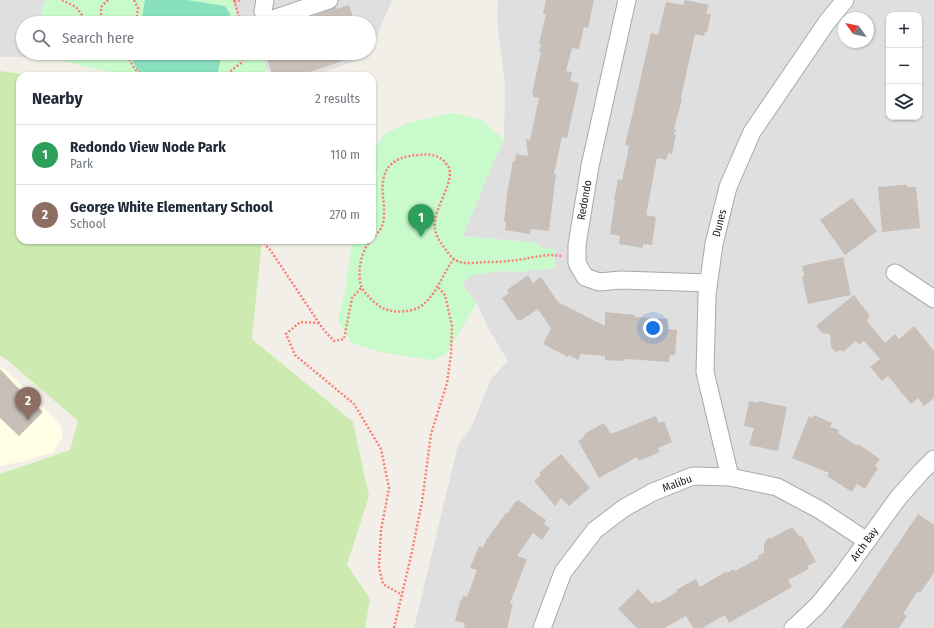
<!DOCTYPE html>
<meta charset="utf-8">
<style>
:root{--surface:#fff;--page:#f6f6f7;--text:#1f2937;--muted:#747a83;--line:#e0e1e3;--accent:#d40000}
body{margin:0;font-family:"Fira Sans Condensed",sans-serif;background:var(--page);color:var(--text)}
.controls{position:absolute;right:12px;top:12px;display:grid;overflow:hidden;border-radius:8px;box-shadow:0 1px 3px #0004}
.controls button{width:36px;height:36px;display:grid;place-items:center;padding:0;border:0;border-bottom:1px solid var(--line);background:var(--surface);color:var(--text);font:20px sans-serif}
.compass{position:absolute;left:838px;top:12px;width:36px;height:36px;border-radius:50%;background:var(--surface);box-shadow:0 1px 3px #0004;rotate:303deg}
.you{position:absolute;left:653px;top:328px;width:14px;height:14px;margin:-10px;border:3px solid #fff;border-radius:50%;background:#1a73e8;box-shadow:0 0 0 6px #1a73e833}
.badge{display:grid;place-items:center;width:26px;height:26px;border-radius:50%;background:var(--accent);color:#fff;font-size:13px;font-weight:700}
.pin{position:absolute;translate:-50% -33px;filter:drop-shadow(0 1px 2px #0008)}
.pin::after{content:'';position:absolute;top:21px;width:14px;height:12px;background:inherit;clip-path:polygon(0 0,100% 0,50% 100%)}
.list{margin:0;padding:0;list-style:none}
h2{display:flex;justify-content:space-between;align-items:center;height:52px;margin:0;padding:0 16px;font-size:17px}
h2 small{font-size:13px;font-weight:400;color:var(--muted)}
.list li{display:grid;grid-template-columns:26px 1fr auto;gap:12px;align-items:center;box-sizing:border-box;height:60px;padding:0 16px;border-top:1px solid var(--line)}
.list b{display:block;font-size:15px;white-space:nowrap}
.list p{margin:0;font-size:13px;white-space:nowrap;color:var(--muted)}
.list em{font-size:13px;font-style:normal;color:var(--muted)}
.icon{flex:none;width:22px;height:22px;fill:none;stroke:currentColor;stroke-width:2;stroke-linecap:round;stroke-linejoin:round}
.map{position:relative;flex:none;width:934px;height:628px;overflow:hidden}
.search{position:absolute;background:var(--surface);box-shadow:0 1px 3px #0004;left:16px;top:16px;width:360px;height:44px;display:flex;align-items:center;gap:10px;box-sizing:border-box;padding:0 14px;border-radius:22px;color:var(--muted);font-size:15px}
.panel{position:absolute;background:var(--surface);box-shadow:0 1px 3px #0004;left:16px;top:72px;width:360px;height:172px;border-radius:12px}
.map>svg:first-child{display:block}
</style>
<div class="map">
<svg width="934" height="628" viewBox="0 0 934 628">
<rect width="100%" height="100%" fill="#f2efe9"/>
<g fill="#e0dfdf" fill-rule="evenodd">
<polygon points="0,0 46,0 42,8 42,23 23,23 23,53 48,53 50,57 0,57"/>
<polygon points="232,0 392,0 377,36 367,57 313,76 273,76 266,68 262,53 369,53 369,23 238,23"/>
<path d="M498,0H934V628H414L458,445L471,428L491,379L508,361L488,328L477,303L462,285L472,275L499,271L516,272L556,268L554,258L537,243L463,236L493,163L504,140L505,85L497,21ZM889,15H919V117H889ZM844,18H868V42H844Z"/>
</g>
<polygon fill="#ffffe5" points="0,367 4,368 50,413 62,427 62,439 53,452 25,461 0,466"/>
<polygon fill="#cdebb0" points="0,71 36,76 20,76 20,240 262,240 252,339 353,422 369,496 347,565 370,599 365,628 0,628 0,474 70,450 78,421 6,359 0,356"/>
<g fill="#c8facc">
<polygon points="46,0 232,0 238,23 42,23 42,8"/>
<polygon points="48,53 262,53 266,68 265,76 130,76 86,67 50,57"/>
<polygon points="453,113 482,120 504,140 493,163 463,236 537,243 543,248 555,249 554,258 556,268 516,272 499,271 472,275 462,285 477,303 446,354 433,360 410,357 385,353 351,343 338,320 345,291 352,240 372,240 372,151 386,133 408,123"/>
</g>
<g fill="#88e0be">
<polygon points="145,0 187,0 225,6 230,14 228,23 141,23"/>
<polygon points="135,53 222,53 217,76 169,76 138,71 133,62"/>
</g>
<g fill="#c7bfb8">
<polygon points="546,0 594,0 588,28 584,27 579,49 572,48 566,71 572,72 570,81 579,83 567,138 562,137 554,174 556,174 549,231 531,229 530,234 505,230 506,221 504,221 507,194 513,161 515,161 516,154 528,156 526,139 530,140 539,98 533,97 533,94 532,94 541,52 539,51 541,45 539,44 546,14 543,14"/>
<polygon points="685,0 709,5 706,14 711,14 707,32 705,32 704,36 695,34 682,93 681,99 682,99 674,129 676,129 674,134 676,135 672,154 668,153 666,160 657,158 646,215 656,217 652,245 643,244 643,248 619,244 620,236 610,234 615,200 614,200 618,179 622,180 626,162 629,146 625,145 632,116 651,33 658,35 666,2 683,5"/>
<polygon points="349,5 355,23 294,23 332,9 336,7 337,9"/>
<polygon points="265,53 360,53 360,55 310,72 308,71 293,76 273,76"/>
<polygon points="901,185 907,185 907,187 916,187 920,228 882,232 878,187"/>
<polygon points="852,198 877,231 845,255 820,220"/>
<polygon points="843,257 851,295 808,304 802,277 804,276 802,266"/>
<polygon points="528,275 533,283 541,277 558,302 605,326 605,312 635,315 635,317 668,319 667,329 677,330 675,355 670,355 669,362 627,359 627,360 624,359 623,361 605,360 605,356 581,354 578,360 569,355 568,357 543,344 551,328 538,309 520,321 518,319 517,320 502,298 509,293 507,290"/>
<polygon points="854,295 870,316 867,319 868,320 867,321 885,343 895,334 899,339 914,326 934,351 934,398 924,406 918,398 911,404 888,376 882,381 870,367 880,359 864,341 859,345 856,341 843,352 841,350 835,352 831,347 830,334 822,333 816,326"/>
<polygon points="0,369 21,391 43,412 19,436 0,418"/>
<polygon points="749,401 758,403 759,401 787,407 778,451 749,445 754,428 744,426"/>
<polygon points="814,415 832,423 830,427 839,430 838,433 857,446 858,444 880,459 875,466 878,468 865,489 857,484 852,492 827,476 829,473 792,458 809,416 813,418"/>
<polygon points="656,416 659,423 664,421 672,442 658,448 660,452 639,461 637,457 599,478 578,441 585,436 584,434 604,423 611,434"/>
<polygon points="561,454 590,488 569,506 561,498 555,506 534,481 541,475 539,473"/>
<polygon points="518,500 546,520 544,524 550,528 542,540 533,533 517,556 527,559 510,603 513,604 507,628 464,628 465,623 455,621 461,599 462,600 463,596 467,597 477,570 470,568 479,546 483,548 487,538 488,538 506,513 507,514 515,502 516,502"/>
<polygon points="918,514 934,525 934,573 920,593 919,592 918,593 917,592 903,614 907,616 899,628 841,628 849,617"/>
<polygon points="792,527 800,537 802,536 816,562 807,566 809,569 788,580 792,587 729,623 725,615 702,628 693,628 686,616 664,628 637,628 618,609 638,589 652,604 656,601 658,603 677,592 676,590 696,579 700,587 727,571 727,573 734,569 735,571 759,558 758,556 764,553 764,544 766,540 769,538 772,538"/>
</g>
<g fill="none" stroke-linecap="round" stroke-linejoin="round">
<defs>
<g id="minor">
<polyline points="265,0 263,11 267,21 329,0"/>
<polyline points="627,0 590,166 577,245 577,263 585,277 599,282 621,280 708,283"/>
<polyline points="895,273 934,299"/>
<polyline points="730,477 705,372 707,295 714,244 728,187 752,132 827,22 845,0"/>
<polyline points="542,628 563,572 595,530 624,508 653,492 693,476 730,477 777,487 820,510 867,541"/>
<polyline points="793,628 797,625 818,605 843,574 898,498 921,472 934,459"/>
</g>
</defs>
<use href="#minor" stroke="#a9a9a9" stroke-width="19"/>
<g stroke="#fa8072" stroke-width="2.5" stroke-dasharray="2 2" stroke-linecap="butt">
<polyline points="62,0 76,7 88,23"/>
<polyline points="134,0 138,8 136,23"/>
<polyline points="234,0 241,23"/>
<polyline points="234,2 241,0"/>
<polyline points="101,23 101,7 108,0"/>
<path d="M124,53C130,58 132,67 137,71C142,75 151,75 156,76"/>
<polyline points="224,76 241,63 244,53"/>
<path d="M372,239C375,236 378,233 380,230C386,220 384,207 383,197C380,169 391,157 418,155C427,154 437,154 444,161C445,163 448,165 449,168C454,181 437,205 435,220C433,232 439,241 446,250C448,253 451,257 454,259C462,265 474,263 484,262C492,262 500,262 508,261C522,260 536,256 550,255C554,255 558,256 562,256"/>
<polyline points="261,240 271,251 323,329 334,341 344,339 352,298 361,288"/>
<path d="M371,240C361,251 357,272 361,286C362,290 366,293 368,296C373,301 379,307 385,309C394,313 409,312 418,308C436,298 442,274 454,259"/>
<polyline points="319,323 300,322 286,334 295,355 354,404 381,449 389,488 381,530 379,567 383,584 402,595"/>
<polyline points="394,628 411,556 422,502 431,434 447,383 451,354 452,326 445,295 437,286"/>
</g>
<use href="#minor" stroke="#fff" stroke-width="17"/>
</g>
<g text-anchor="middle" stroke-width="3.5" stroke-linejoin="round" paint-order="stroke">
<g font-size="11" fill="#222" stroke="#fff">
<text transform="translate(584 200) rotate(-80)" y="4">Redondo</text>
<text transform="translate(719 223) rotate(-76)" y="4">Dunes</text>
<text transform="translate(677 483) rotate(-20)" y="4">Malibu</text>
<text transform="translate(864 544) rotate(-54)" y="4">Arch Bay</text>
</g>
</g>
</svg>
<div class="controls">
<button>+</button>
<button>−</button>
<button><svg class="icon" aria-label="layers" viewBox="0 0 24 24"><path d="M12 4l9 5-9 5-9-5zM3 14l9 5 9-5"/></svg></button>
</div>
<svg class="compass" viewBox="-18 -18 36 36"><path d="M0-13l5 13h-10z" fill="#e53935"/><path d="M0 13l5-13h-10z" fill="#747a83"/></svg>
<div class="you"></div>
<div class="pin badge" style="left:421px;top:237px;background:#2e9e5b">1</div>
<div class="pin badge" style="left:28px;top:420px;background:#8d6e63">2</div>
<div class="search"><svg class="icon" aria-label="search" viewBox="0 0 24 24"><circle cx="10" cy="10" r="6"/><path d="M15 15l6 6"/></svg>Search here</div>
<section class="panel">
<h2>Nearby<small>2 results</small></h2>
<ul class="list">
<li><span class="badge" style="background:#2e9e5b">1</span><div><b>Redondo View Node Park</b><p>Park</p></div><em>110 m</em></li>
<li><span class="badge" style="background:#8d6e63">2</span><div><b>George White Elementary School</b><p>School</p></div><em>270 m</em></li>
</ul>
</section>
</div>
